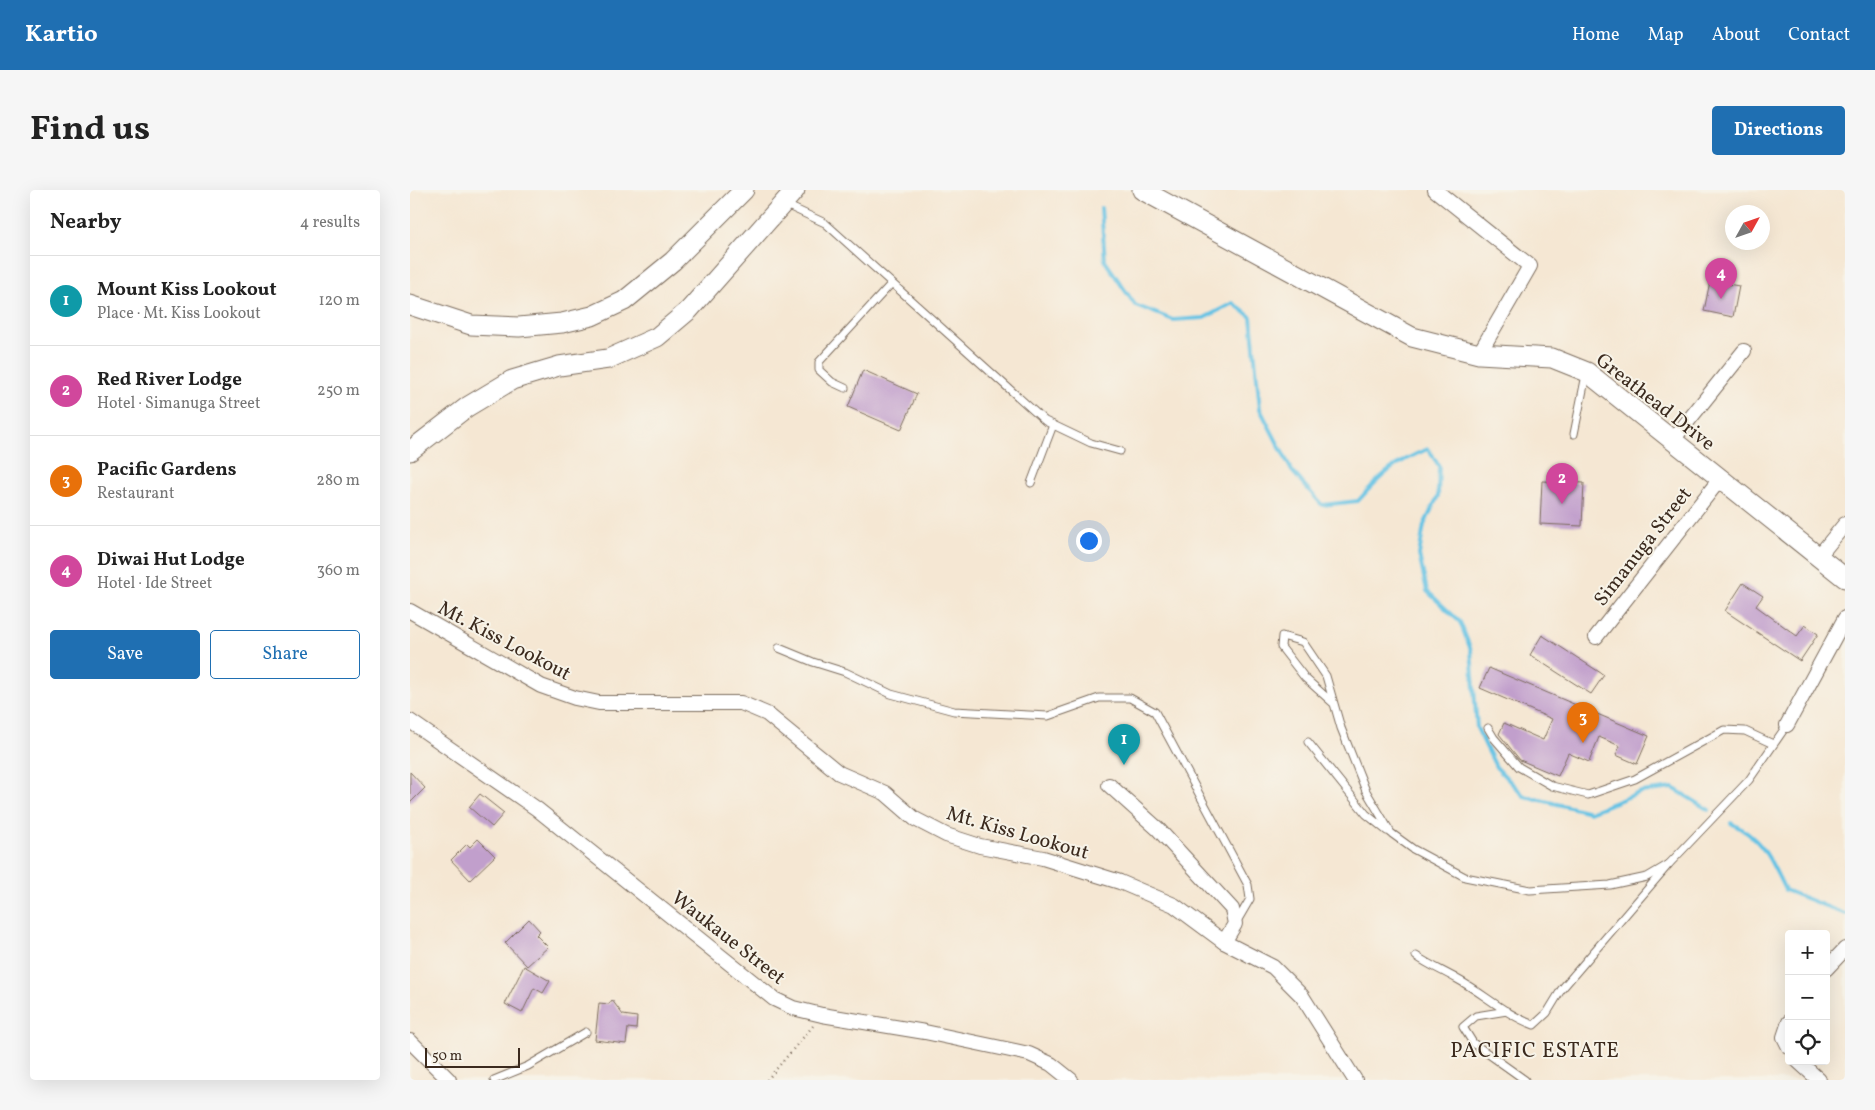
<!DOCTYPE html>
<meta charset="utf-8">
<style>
:root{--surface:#fff;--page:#f6f6f6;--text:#222;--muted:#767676;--line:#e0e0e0;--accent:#1f6fb2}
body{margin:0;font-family:Vollkorn,serif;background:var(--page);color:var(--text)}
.controls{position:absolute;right:15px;bottom:15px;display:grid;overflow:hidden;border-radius:5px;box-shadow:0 5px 20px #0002}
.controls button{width:45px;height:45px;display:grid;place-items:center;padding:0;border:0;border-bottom:1px solid var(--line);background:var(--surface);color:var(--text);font:25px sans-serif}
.compass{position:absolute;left:1315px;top:15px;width:45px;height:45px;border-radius:50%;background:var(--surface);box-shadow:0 5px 20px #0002;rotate:50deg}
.scale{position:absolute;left:15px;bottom:12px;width:95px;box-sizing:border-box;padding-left:5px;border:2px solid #3b2a1e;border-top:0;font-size:14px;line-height:18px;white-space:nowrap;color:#3b2a1e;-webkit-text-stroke:4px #f7f3e8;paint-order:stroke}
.you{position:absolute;left:678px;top:350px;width:18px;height:18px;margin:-12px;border:4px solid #fff;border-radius:50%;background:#1a73e8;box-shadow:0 0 0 8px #1a73e833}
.badge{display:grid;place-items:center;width:32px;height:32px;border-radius:50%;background:var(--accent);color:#fff;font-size:16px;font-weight:700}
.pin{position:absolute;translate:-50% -41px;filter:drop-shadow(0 1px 2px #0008)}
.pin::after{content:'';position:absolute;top:26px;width:18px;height:15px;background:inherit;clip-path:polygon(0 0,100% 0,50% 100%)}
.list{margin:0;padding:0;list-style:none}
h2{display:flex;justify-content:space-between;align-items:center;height:65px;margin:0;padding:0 20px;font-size:21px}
h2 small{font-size:16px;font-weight:400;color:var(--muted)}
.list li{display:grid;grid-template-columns:32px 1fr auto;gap:15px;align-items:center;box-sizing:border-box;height:90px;padding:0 20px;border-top:1px solid var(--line)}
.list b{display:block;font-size:19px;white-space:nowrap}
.list p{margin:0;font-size:16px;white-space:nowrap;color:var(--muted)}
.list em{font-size:16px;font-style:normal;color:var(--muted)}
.actions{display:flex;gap:10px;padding:15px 20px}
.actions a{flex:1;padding:11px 0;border:1px solid var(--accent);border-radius:5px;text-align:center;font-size:18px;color:var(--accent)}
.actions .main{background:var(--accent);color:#fff}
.icon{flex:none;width:28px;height:28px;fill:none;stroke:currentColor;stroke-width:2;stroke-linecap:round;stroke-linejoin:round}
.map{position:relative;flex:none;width:1435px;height:890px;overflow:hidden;border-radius:5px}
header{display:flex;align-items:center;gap:30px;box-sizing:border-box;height:70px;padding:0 25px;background:var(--accent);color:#fff}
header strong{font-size:24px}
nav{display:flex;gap:28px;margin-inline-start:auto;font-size:18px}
.intro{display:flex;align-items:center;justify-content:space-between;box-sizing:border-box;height:120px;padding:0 30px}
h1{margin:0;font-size:35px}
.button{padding:12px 22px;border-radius:5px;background:var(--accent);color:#fff;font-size:18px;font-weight:700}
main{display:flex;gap:30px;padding:0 30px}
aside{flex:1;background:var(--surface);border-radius:5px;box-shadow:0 5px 20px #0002}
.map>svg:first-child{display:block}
</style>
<header>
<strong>Kartio</strong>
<nav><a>Home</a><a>Map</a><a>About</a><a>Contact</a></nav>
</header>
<div class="intro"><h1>Find us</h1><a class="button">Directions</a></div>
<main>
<aside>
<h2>Nearby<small>4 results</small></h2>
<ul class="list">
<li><span class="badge" style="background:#0f9aa8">1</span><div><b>Mount Kiss Lookout</b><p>Place · Mt. Kiss Lookout</p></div><em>120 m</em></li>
<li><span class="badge" style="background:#d1479c">2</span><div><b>Red River Lodge</b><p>Hotel · Simanuga Street</p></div><em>250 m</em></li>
<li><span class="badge" style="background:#e8710a">3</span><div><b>Pacific Gardens</b><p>Restaurant</p></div><em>280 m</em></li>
<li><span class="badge" style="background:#d1479c">4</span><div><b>Diwai Hut Lodge</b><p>Hotel · Ide Street</p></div><em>360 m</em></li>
</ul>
<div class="actions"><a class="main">Save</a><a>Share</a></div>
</aside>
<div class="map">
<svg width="1435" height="890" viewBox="0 0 1435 890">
<rect width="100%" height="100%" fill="#f7f3e8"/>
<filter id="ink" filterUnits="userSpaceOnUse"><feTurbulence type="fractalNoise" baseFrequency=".02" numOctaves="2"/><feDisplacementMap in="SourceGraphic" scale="10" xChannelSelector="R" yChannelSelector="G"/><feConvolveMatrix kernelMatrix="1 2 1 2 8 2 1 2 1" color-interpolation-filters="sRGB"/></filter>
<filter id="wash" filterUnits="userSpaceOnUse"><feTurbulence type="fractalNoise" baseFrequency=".0096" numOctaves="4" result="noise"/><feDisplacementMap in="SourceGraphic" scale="20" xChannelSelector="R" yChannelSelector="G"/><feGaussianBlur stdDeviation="1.12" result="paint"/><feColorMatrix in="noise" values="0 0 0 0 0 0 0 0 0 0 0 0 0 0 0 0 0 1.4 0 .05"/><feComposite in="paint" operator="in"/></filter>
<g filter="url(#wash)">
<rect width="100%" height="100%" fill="#f5e7d3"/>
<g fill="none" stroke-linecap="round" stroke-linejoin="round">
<g stroke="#66c3e4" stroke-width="4">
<path d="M691,18L695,71L725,115L763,130L794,128L823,113L841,127L850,219L882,281L912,315L948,311C971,285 985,272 1018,259L1029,276L1028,306L1014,335L1009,365L1017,401L1050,432L1061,460L1067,538L1086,577L1114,606L1180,622L1231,602L1263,598L1299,620"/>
<path d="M1321,633C1354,650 1359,668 1375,700L1435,724"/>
</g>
</g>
<g id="blocks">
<g fill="#c19fcc">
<polygon points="1300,91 1329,96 1323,127 1294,121"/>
<polygon points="453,180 507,204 491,240 438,217"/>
<polygon points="1132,291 1174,293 1172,336 1130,334"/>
<polygon points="1333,393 1353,406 1346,416 1387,446 1395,435 1408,444 1390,471 1315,421"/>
<polygon points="1132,445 1194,485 1181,504 1120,465"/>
<polygon points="1079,478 1239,546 1227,574 1206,565 1210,556 1189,547 1179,572 1158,563 1148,586 1110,570 1089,544 1094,533 1133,550 1142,529 1070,498"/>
<polygon points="0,582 15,598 0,613"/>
<polygon points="70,604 94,623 82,637 59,617"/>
<polygon points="68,649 85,666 60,690 41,670 57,654 60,657"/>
<polygon points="119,729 130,741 126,745 138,757 117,776 95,753"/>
<polygon points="114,776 140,791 133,803 124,798 112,823 95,814"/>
<polygon points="202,810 213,825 227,827 226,839 218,838 216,854 185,850 189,813 199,814"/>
</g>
</g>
</g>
<g filter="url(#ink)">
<use href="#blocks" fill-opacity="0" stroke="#7c6c5d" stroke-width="1"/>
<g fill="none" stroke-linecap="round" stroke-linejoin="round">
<defs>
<g id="lane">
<polyline points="374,14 415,33 635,231 681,253 710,261"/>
<polyline points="435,198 422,192 409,180 409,172 481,94"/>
<polyline points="1164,244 1176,185"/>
<polyline points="621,293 643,235"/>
<polyline points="369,458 403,472 435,482 481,504 544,521 638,526 689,508 720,508 745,522 838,695 840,709 826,733"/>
<polyline points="924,514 895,488 871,457 872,446 893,452 916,486 931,538 956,601 981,643 1003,659 1055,687 1120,700 1200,695 1237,687 1259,674"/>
<polyline points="1078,538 1084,548 1109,577 1142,596 1178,605 1225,589 1314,540 1335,541 1363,554"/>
<polyline points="898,552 956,624 977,641"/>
<path d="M1006,766C1019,775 1033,781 1047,789C1073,803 1096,825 1124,835L1137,823L1151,800L1259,674L1339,590L1377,535"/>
<polyline points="1097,821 1066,826 1053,837 1063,853 1115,890"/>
<polyline points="84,890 118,876 176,842"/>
</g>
<g id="street">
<polyline points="1025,0 1120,76 1069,164"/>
<polyline points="1262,251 1334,161"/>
<polyline points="1408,367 1435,334"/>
<polyline points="0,421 131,496 165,508 189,513 331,513 357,524 429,583 475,603 505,629 536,645 570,656 633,668 710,692 764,715 814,752 863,777 892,806 945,890"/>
<polyline points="1186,447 1310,289"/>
<polyline points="0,531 127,619 364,809 383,818 412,825 515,842 619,864 641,874 661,890"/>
<polyline points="1377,535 1435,428"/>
<polyline points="699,595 748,639 822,719 825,734 814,752"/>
<polyline points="1416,779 1435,759"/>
<polyline points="1379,832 1374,847 1379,857"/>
<polyline points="0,851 39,890"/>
<polyline points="1388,871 1409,890"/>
</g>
<g id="secondary">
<polyline points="732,0 1002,147 1069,164 1142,168 1177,182 1435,388"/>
<polyline points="0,115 61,135 109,137 152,133 182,126 214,111 263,71 334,0"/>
<polyline points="0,261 57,217 102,190 149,176 198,169 247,147 279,120 385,0"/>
</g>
</defs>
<use href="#lane" stroke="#7c6c5d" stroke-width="9"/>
<use href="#street" stroke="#7c6c5d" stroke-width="16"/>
<use href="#secondary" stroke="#7c6c5d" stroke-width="21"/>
<polyline stroke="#7c6c5d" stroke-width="2.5" stroke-dasharray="1 4" stroke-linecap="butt" points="357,890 403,836"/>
<use href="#lane" stroke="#fff" stroke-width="7"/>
<use href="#street" stroke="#fff" stroke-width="14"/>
<use href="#secondary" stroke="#fff" stroke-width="19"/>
</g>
</g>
<g text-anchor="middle" stroke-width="4" stroke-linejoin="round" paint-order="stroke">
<g font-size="20" fill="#3b2a1e" stroke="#f7f3e8">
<text transform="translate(1246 211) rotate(38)" y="7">Greathead Drive</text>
<text transform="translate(1232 356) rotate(-52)" y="7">Simanuga Street</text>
<text transform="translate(95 450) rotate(28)" y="7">Mt. Kiss Lookout</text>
<text transform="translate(608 642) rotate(16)" y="7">Mt. Kiss Lookout</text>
<text transform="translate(319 747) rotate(38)" y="7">Waukaue Street</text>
</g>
<g font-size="21" letter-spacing="1" fill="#3b2a1e" stroke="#f7f3e8">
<text x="1125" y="867">PACIFIC ESTATE</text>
</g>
</g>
</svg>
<div class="controls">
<button>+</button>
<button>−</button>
<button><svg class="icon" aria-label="locate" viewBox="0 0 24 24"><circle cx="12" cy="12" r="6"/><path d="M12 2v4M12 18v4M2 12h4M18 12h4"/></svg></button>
</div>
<svg class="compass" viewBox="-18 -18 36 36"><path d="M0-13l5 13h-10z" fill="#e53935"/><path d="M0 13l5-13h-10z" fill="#767676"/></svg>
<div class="scale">50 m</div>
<div class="you"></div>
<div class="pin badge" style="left:714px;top:575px;background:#0f9aa8">1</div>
<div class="pin badge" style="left:1152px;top:314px;background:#d1479c">2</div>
<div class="pin badge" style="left:1173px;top:553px;background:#e8710a">3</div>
<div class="pin badge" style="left:1311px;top:109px;background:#d1479c">4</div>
</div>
</main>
